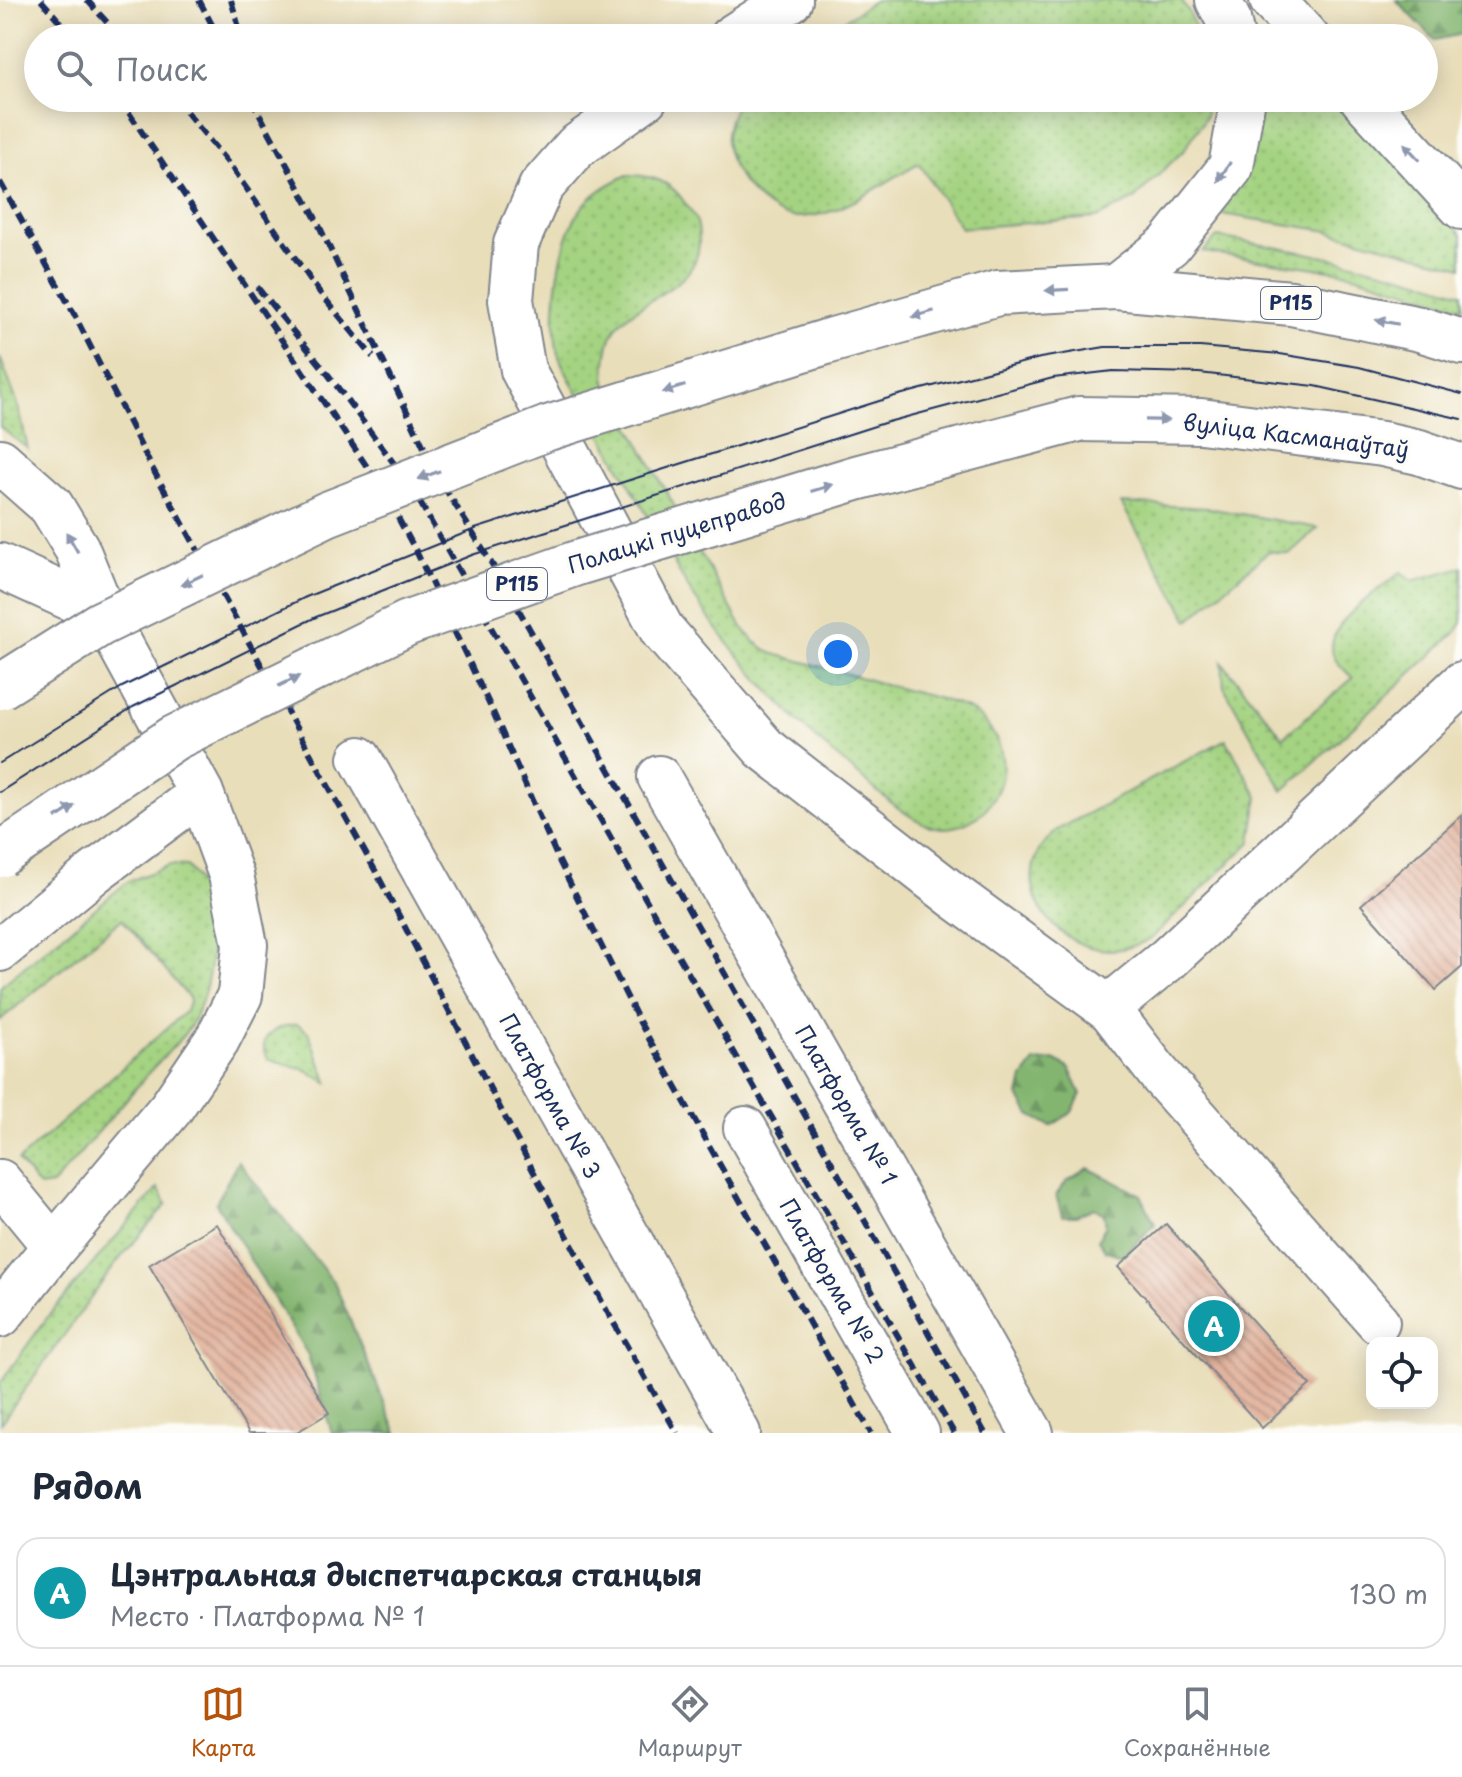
<!DOCTYPE html>
<html lang="ru">
<meta charset="utf-8">
<style>
:root{--surface:#fff;--page:#f2f2f3;--text:#1f2937;--muted:#747a83;--line:#e0e1e3;--accent:#b45309}
body{margin:0;font-family:"Playpen Sans",sans-serif;background:var(--page);color:var(--text)}
.controls{position:absolute;right:24px;bottom:24px;display:grid;overflow:hidden;border-radius:16px;box-shadow:0 4px 20px #0003}
.controls button{width:72px;height:72px;display:grid;place-items:center;padding:0;border:0;border-bottom:2px solid var(--line);background:var(--surface);color:var(--text);font:40px sans-serif}
.you{position:absolute;left:838px;top:654px;width:28px;height:28px;margin:-20px;border:6px solid #fff;border-radius:50%;background:#1a73e8;box-shadow:0 0 0 12px #1a73e833}
.badge{display:grid;place-items:center;width:52px;height:52px;border-radius:50%;background:var(--accent);color:#fff;font-size:26px;font-weight:700}
.pin{position:absolute;translate:-50% -50%;border:4px solid #fff;box-shadow:0 2px 8px #0006}
.list{margin:0;padding:0;list-style:none}
h2{display:flex;justify-content:space-between;align-items:center;height:104px;margin:0;padding:0 32px;font-size:34px}
h2 small{font-size:26px;font-weight:400;color:var(--muted)}
.list li{display:grid;grid-template-columns:52px 1fr auto;gap:24px;align-items:center;box-sizing:border-box;height:112px;margin:0 16px 16px;padding:0 16px;border:2px solid var(--line);border-radius:24px}
.list b{display:block;font-size:30px;white-space:nowrap}
.list p{margin:0;font-size:26px;white-space:nowrap;color:var(--muted)}
.list em{font-size:26px;font-style:normal;color:var(--muted)}
.icon{flex:none;width:44px;height:44px;fill:none;stroke:currentColor;stroke-width:2;stroke-linecap:round;stroke-linejoin:round}
.map{position:relative;flex:none;width:1462px;height:1433px;overflow:hidden}
.search{position:absolute;background:var(--surface);box-shadow:0 4px 20px #0003;left:24px;right:24px;top:24px;height:88px;display:flex;align-items:center;gap:20px;box-sizing:border-box;padding:0 28px;border-radius:44px;color:var(--muted);font-size:30px}
.sheet{height:232px;background:var(--surface)}
nav{display:flex;justify-content:space-around;align-items:center;box-sizing:border-box;height:112px;border-top:2px solid var(--line);background:var(--surface);font-size:22px;color:var(--muted)}
nav a{display:grid;justify-items:center;gap:4px}
nav .on{color:var(--accent)}
.map>svg:first-child{display:block}
</style>
<div class="map">
<svg width="1462" height="1433" viewBox="0 0 1462 1433">
<defs>
<pattern id="grass-dots" width="8" height="8" patternUnits="userSpaceOnUse" patternTransform="scale(2)"><rect width="8" height="8" fill="#a4d381"/><path d="M2 2h.1M6 6h.1" fill="none" stroke="#8db572" stroke-width="1.8" stroke-linecap="round"/></pattern>
<pattern id="forest-firs" width="22" height="20" patternUnits="userSpaceOnUse" patternTransform="scale(2)"><rect width="22" height="20" fill="#83b56f"/><path d="M5 1l3.5 6h-7zM16 11l3.5 6h-7z" fill="#6a945e"/></pattern>
<pattern id="building-back-hatch" width="6" height="6" patternUnits="userSpaceOnUse" patternTransform="scale(2)"><rect width="6" height="6" fill="#e1b09a"/><path d="M-1 5l2 2M0 0l6 6M5-1l2 2" fill="none" stroke="#b69081"/></pattern>
</defs>
<rect width="100%" height="100%" fill="#fdfcf7"/>
<filter id="ink" filterUnits="userSpaceOnUse"><feTurbulence type="fractalNoise" baseFrequency=".0125" numOctaves="2"/><feDisplacementMap in="SourceGraphic" scale="16" xChannelSelector="R" yChannelSelector="G"/><feConvolveMatrix kernelMatrix="1 2 1 2 8 2 1 2 1" color-interpolation-filters="sRGB"/></filter>
<filter id="wash" filterUnits="userSpaceOnUse"><feTurbulence type="fractalNoise" baseFrequency=".006" numOctaves="4" result="noise"/><feDisplacementMap in="SourceGraphic" scale="32" xChannelSelector="R" yChannelSelector="G"/><feGaussianBlur stdDeviation="1.8" result="paint"/><feColorMatrix in="noise" values="0 0 0 0 0 0 0 0 0 0 0 0 0 0 0 0 0 1.4 0 .05"/><feComposite in="paint" operator="in"/></filter>
<g filter="url(#wash)">
<rect width="100%" height="100%" fill="#e9deba"/>
<g fill="url(#grass-dots)" stroke="#608170" stroke-width="2">
<polygon points="875,0 1181,0 1189,12 1199,38 817,38"/>
<path d="M740,98H1207L1206,117L1184,150L1133,200L1097,218L961,228L919,163C889,179 859,203 826,213C818,215 804,217 795,217C764,214 730,175 727,145C725,127 732,113 740,98Z"/>
<polygon points="1263,98 1335,98 1462,235 1462,267 1329,231 1221,214"/>
<path d="M627,175C652,175 671,181 685,203C697,219 699,222 699,242C698,289 642,295 617,327C606,341 606,363 605,381L741,626L754,641L771,653C815,665 860,677 905,690C925,695 963,703 978,716C1039,770 974,854 917,820C894,807 875,789 855,772C793,722 737,660 692,594C677,570 664,544 650,520C623,473 596,426 569,378C565,369 559,360 557,350C551,313 558,244 579,212C590,194 609,184 627,175Z"/>
<path d="M1217,237C1300,251 1382,266 1462,293V307L1344,272L1203,252Z"/>
<polygon points="0,357 17,402 28,449 0,427"/>
<polygon points="1121,503 1208,508 1318,528 1289,554 1269,551 1189,620"/>
<path d="M1462,567V623L1456,632L1283,791L1224,687L1222,662L1283,737L1353,678C1346,671 1336,664 1333,654C1324,623 1380,590 1401,572L1412,581Z"/>
<path d="M1226,739L1258,797L1251,842L1151,939C1137,945 1124,950 1109,950C1060,949 1014,897 1040,849C1044,842 1052,836 1057,830Z"/>
<path d="M170,865L187,866C221,903 216,981 192,1023C183,1039 165,1055 152,1069C119,1108 86,1147 52,1185L39,1187L18,1161L186,1011L190,999L122,919L0,1020V987L127,882Z"/>
<path d="M297,1024L308,1032L328,1083L306,1070L269,1060C254,1037 276,1026 297,1024Z"/>
<polygon points="158,1188 167,1204 116,1263 0,1424 0,1383 49,1315"/>
</g>
<g fill="url(#forest-firs)" stroke="#4f7266" stroke-width="2">
<polygon points="1396,0 1462,0 1462,34 1435,40"/>
<polygon points="1054,1060 1069,1068 1081,1094 1072,1112 1051,1126 1030,1115 1019,1096 1023,1078 1035,1062"/>
<polygon points="238,1161 335,1284 397,1433 332,1433 308,1355 216,1203"/>
<polygon points="1088,1168 1141,1195 1155,1224 1123,1256 1106,1251 1098,1240 1106,1225 1104,1214 1094,1208 1076,1216 1062,1216 1056,1195 1067,1181"/>
</g>
<g id="blocks">
<g fill="url(#building-back-hatch)">
<polygon points="1462,815 1462,967 1436,990 1361,905"/>
<polygon points="217,1224 329,1413 295,1433 249,1433 149,1265"/>
<polygon points="1166,1224 1310,1385 1262,1428 1118,1267"/>
</g>
</g>
</g>
<g filter="url(#ink)">
<use href="#blocks" fill-opacity="0" stroke="#82868c" stroke-width="2"/>
<g fill="none" stroke-linecap="round" stroke-linejoin="round">
<defs>
<g id="street">
<polyline points="360,758 739,1433"/>
<polyline points="659,777 1032,1433"/>
<polyline points="0,950 95,872 201,793"/>
<polyline points="1108,1008 1159,1074 1378,1322"/>
<polyline points="745,1128 918,1433"/>
<polyline points="0,1181 54,1247"/>
</g>
<g id="primary">
<polyline points="1218,0 1228,19 1232,38"/>
<polyline points="1272,0 1307,38"/>
<polyline points="731,38 790,0"/>
<polyline points="645,98 576,147 541,187 516,244 511,300 523,370 662,630 764,748 953,895 1108,1008 1168,959 1462,684"/>
<polyline points="1362,98 1462,207"/>
<polyline points="1116,287 1169,245 1231,167 1243,98"/>
<polyline points="998,293 1116,287 1291,303 1420,329 1462,342"/>
<polyline points="1079,419 1201,421 1383,444 1419,452 1462,467"/>
<polyline points="0,461 51,506 77,549 103,613 201,793 231,875 245,945 240,995 217,1040 171,1108 54,1247 0,1315"/>
<polyline points="0,566 103,613"/>
</g>
</defs>
<use href="#street" stroke="#82868c" stroke-width="46"/>
<use href="#primary" stroke="#82868c" stroke-width="48"/>
<use href="#street" stroke="#fff" stroke-width="42"/>
<use href="#primary" stroke="#fff" stroke-width="44"/>
<g stroke="#1b2f5e" stroke-width="2">
<polyline points="0,763 122,687 306,597 475,529 895,396 1040,358 1105,347 1200,347 1280,354 1359,367 1462,394"/>
<polyline points="0,792 133,707 316,617 472,555 884,423 1053,378 1113,371 1199,373 1315,386 1462,419"/>
</g>
<g stroke="#1b2f5e" stroke-width="6" stroke-dasharray="12 6" stroke-linecap="butt">
<polyline points="41,0 74,38"/>
<polyline points="87,0 121,38"/>
<polyline points="199,0 219,38"/>
<polyline points="231,0 242,38"/>
<polyline points="119,98 384,492 417,553 493,712 559,861 639,1021 871,1433"/>
<polyline points="175,98 232,168 317,289 373,357"/>
<polyline points="251,98 315,217 438,477 503,582 985,1433"/>
<polyline points="0,182 73,312 150,464 376,872 608,1313 677,1433"/>
<polyline points="257,287 324,369 410,485 656,917 954,1433"/>
</g>
<defs>
<g id="primary-bridge">
<polyline points="0,687 100,624 327,514 548,428 826,342 998,293"/>
<polyline points="0,855 174,738 408,623 577,563 856,478 1079,419"/>
</g>
</defs>
<use href="#primary-bridge" stroke="#82868c" stroke-width="48" stroke-linecap="butt"/>
<use href="#primary-bridge" stroke="#fff" stroke-width="44"/>
</g>
<defs><path id="oneway-solid" d="M-6-.8H1V-3.2L6.5 0L1 3.2V.8H-6Z" transform="scale(2)"/></defs>
<g fill="#8d97ae">
<use href="#oneway-solid" transform="translate(1412 152) rotate(-133)"/>
<use href="#oneway-solid" transform="translate(1224 172) rotate(123)"/>
<use href="#oneway-solid" transform="translate(1057 290) rotate(177)"/>
<use href="#oneway-solid" transform="translate(923 314) rotate(164)"/>
<use href="#oneway-solid" transform="translate(1387 322) rotate(-169)"/>
<use href="#oneway-solid" transform="translate(674 389) rotate(163)"/>
<use href="#oneway-solid" transform="translate(1157 420) rotate(1)"/>
<use href="#oneway-solid" transform="translate(429 475) rotate(159)"/>
<use href="#oneway-solid" transform="translate(822 488) rotate(-17)"/>
<use href="#oneway-solid" transform="translate(72 542) rotate(-120)"/>
<use href="#oneway-solid" transform="translate(192 580) rotate(154)"/>
<use href="#oneway-solid" transform="translate(289 681) rotate(-26)"/>
<use href="#oneway-solid" transform="translate(65 812) rotate(-34)"/>
</g>
</g>
<g text-anchor="middle" stroke-width="7" stroke-linejoin="round" paint-order="stroke">
<g fill="#fdfcf7" stroke="#5f6c8c" stroke-width="2">
<rect x="1261" y="287" width="60" height="32" rx="6"/>
<rect x="487" y="568" width="60" height="32" rx="6"/>
</g>
<g font-size="20" font-weight="bold" fill="#1b2f5e">
<text x="1291" y="310">Р115</text>
<text x="517" y="591">Р115</text>
</g>
<g font-size="22" fill="#1b2f5e" stroke="#fdfcf7">
<text transform="translate(1296 436) rotate(7)" y="8">вуліца Касманаўтаў</text>
<text transform="translate(677 533) rotate(-17)" y="8">Полацкі пуцеправод</text>
<text transform="translate(550 1096) rotate(61)" y="8">Платформа № 3</text>
<text transform="translate(846 1105) rotate(60)" y="8">Платформа № 1</text>
<text transform="translate(832 1281) rotate(60)" y="8">Платформа № 2</text>
</g>
</g>
</svg>
<div class="controls">
<button><svg class="icon" aria-label="locate" viewBox="0 0 24 24"><circle cx="12" cy="12" r="6"/><path d="M12 2v4M12 18v4M2 12h4M18 12h4"/></svg></button>
</div>
<div class="you"></div>
<div class="pin badge" style="left:1214px;top:1326px;background:#0f9aa8">A</div>
<div class="search"><svg class="icon" aria-label="search" viewBox="0 0 24 24"><circle cx="10" cy="10" r="6"/><path d="M15 15l6 6"/></svg>Поиск</div>
</div>
<section class="sheet">
<h2>Рядом<small></small></h2>
<ul class="list">
<li><span class="badge" style="background:#0f9aa8">A</span><div><b>Цэнтральная дыспетчарская станцыя</b><p>Место · Платформа № 1</p></div><em>130 m</em></li>
</ul>
</section>
<nav>
<a class="on"><svg class="icon" aria-label="map" viewBox="0 0 24 24"><path d="M3 6l6-2 6 2 6-2v14l-6 2-6-2-6 2zM9 4v14M15 6v14"/></svg>Карта</a>
<a><svg class="icon" aria-label="directions" viewBox="0 0 24 24"><path d="M12 3l9 9-9 9-9-9zM9 14v-3h6M13 9l2 2-2 2"/></svg>Маршрут</a>
<a><svg class="icon" aria-label="saved" viewBox="0 0 24 24"><path d="M7 4h10v16l-5-4-5 4z"/></svg>Сохранённые</a>
</nav>
